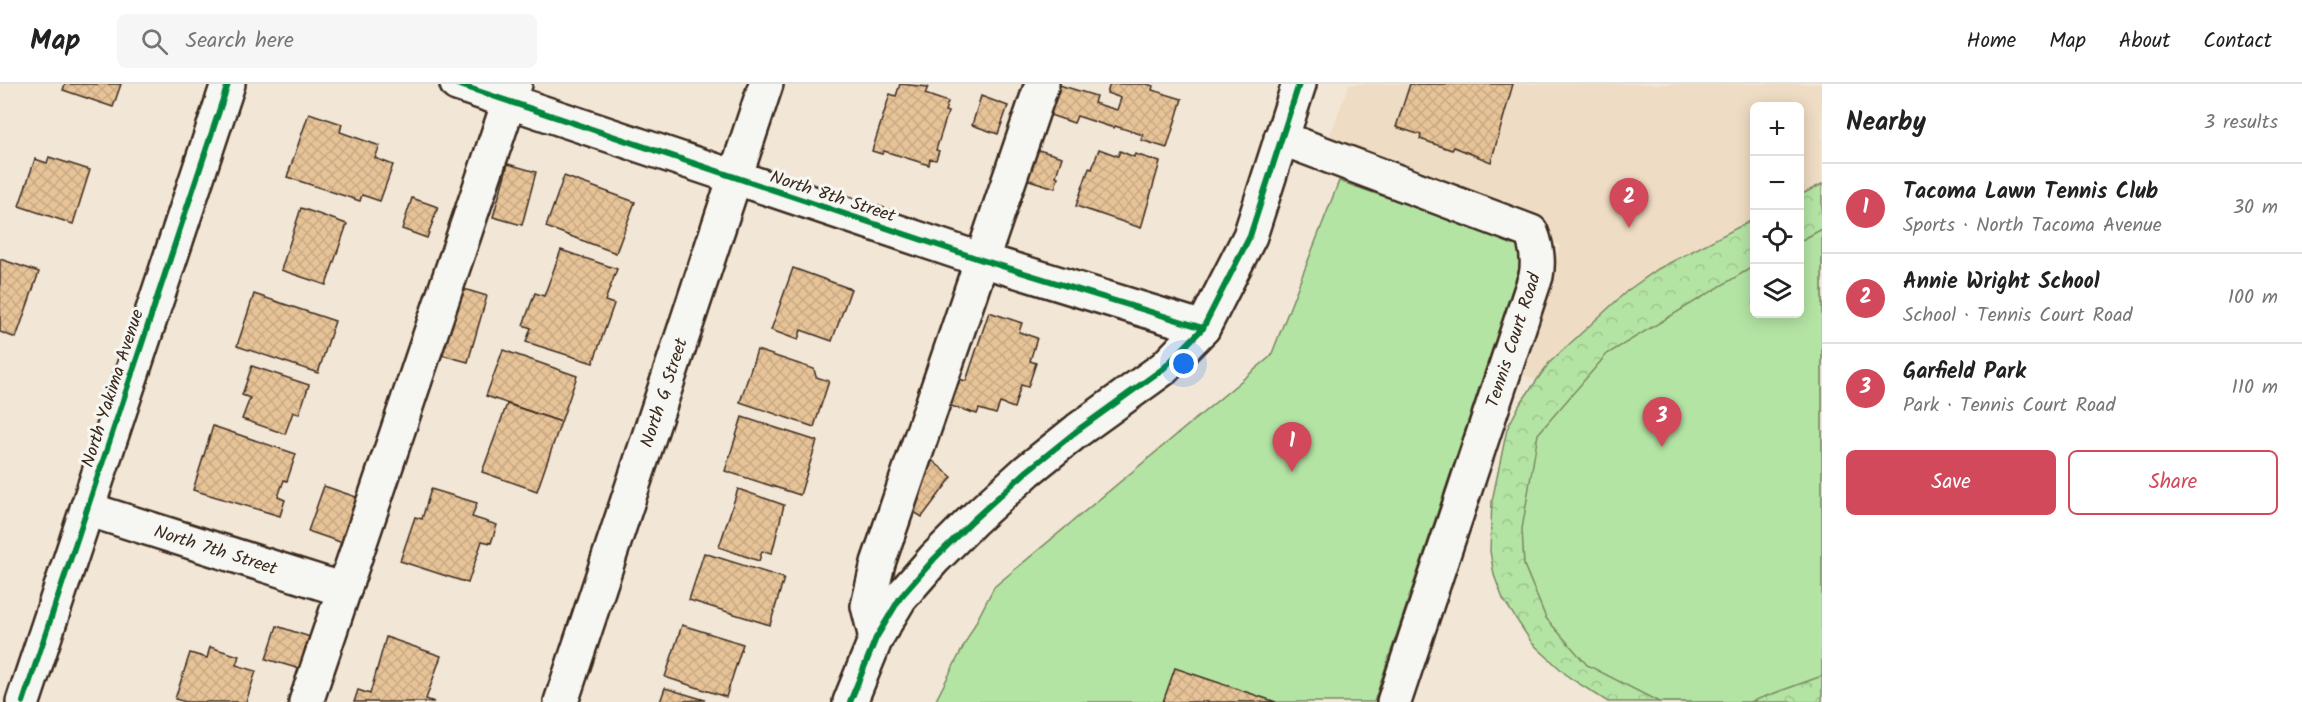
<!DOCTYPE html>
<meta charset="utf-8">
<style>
:root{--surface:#fff;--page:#f6f6f6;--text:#222;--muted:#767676;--line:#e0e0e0;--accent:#d1495b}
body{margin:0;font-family:Kalam,sans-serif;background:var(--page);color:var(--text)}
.controls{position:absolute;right:18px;top:18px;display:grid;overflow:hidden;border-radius:9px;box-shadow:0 3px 15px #0003}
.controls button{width:54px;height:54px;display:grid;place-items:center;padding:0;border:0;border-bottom:2px solid var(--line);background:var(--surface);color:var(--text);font:30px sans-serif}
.you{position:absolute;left:1184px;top:280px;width:21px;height:21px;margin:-15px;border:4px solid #fff;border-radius:50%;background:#1a73e8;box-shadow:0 0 0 9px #1a73e833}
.badge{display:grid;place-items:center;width:39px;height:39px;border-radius:50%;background:var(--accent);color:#fff;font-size:20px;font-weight:700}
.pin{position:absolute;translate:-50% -50px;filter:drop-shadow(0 2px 3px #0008)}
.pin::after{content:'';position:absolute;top:32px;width:21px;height:18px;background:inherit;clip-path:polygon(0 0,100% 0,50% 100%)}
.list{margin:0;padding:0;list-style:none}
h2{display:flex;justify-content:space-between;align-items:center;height:78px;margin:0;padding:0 24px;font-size:26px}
h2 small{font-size:20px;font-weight:400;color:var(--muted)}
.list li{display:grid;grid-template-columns:39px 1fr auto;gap:18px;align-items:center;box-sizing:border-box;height:90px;padding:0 24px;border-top:2px solid var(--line)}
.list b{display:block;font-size:22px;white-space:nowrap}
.list p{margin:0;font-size:20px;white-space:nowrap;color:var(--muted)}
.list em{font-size:20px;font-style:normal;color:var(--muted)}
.actions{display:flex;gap:12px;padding:18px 24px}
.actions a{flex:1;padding:14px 0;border:2px solid var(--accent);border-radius:9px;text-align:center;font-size:21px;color:var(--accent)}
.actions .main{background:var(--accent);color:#fff}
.icon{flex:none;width:33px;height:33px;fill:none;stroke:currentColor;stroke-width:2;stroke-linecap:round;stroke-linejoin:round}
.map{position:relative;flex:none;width:1822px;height:618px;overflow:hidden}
header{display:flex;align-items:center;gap:36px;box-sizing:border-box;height:84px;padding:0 30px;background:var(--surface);border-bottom:2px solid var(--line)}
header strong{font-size:28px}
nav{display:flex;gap:33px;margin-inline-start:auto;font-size:21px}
.search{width:420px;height:54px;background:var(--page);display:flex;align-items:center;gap:15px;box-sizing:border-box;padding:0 21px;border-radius:9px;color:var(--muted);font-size:22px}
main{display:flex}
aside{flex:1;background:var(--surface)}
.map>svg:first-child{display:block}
</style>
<header>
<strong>Map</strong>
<div class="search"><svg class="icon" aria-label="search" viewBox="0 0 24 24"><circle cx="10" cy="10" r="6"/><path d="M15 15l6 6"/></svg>Search here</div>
<nav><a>Home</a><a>Map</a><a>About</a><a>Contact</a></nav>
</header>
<main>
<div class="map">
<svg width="1822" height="618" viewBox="0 0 1822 618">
<defs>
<pattern id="park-crowns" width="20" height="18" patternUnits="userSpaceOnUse" patternTransform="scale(1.5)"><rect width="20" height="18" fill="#b4e4a4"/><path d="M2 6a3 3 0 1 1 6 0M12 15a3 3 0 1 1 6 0" fill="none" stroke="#9cc48d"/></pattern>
<pattern id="building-cross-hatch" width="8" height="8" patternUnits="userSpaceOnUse" patternTransform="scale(1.5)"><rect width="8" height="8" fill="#e7c398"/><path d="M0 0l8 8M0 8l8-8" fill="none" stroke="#c7a883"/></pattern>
</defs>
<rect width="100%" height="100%" fill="#f2e7d7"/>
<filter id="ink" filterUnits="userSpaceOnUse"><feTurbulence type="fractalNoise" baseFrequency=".0167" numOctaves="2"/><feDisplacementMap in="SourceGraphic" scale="12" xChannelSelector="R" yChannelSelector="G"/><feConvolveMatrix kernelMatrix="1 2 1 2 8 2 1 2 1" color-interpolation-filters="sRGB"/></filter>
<g filter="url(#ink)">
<polygon fill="#efdcc4" points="1349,0 1822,0 1822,100 1800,111 1800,22 1754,22 1754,135 1646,193 1536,296 1514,288 1560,161 1323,70"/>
<polygon fill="url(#park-crowns)" stroke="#788761" stroke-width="1.5" points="1822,100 1822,618 1608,618 1570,594 1532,559 1503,515 1494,491 1490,467 1492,417 1507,345 1520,320 1549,279 1627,207 1658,185 1754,135 1754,230 1800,230 1800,111"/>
<g fill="#b4e4a4" stroke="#788761" stroke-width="1.5">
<polygon points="1339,97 1527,161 1374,618 935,618 994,503 1271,272"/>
<polygon points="1822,145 1822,592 1750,618 1659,618 1587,581 1546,534 1524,481 1522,445 1538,350 1607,270 1754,182 1754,230 1800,230 1800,157"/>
</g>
<g fill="url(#building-cross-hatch)" stroke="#3b2a1e" stroke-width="1.5">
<polygon points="65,0 121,0 113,23 63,6"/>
<polygon points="900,0 928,3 925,10 948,18 945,27 948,28 936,66 939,67 936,76 930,75 929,81 884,67 882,70 872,67 890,10 896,12"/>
<polygon points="1056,0 1096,12 1094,19 1117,26 1121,14 1107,9 1110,0 1147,0 1153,2 1152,6 1182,15 1167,64 1141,56 1143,51 1115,42 1114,44 1077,32 1074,39 1047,30"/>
<polygon points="1410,0 1513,0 1491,78 1454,63 1452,66 1420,55 1421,51 1396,43"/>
<polygon points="981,12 1008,22 998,50 972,41"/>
<polygon points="309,29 342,40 340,48 380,62 375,74 393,81 380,117 362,111 360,117 287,93"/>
<polygon points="1025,62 1062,73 1056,92 1058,93 1055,104 1016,92"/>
<polygon points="1099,65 1118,72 1120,67 1134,73 1135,70 1160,78 1141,144 1076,122 1089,84 1092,85"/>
<polygon points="49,73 90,86 73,140 19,122 35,75 47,79"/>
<polygon points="508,80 536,88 522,141 493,133"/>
<polygon points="564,92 635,118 616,169 546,143"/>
<polygon points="412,114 438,123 427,154 402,145"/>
<polygon points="301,124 347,140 326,201 281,186"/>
<polygon points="561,166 617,185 605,217 614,220 593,279 526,258 531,244 523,241 535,209 544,212"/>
<polygon points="0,175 39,188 16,254 0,248"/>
<polygon points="793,184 851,205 832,257 801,246 798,256 771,246"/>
<polygon points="457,203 487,212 468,278 438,270"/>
<polygon points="254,210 335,237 318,289 237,262"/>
<polygon points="989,228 1022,239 1019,248 1037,254 1030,277 1036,279 1028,303 1021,301 1014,324 1000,319 996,330 979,325 977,330 935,317 944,290 966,297"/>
<polygon points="503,266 577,292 561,338 486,312"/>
<polygon points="757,266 814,285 816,293 829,297 814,343 740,318"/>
<polygon points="252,282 309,301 299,330 293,328 285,350 242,335 250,314 242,311"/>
<polygon points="507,320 561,338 537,407 482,388"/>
<polygon points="742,333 817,357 800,411 725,387"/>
<polygon points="213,342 296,370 287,397 284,396 278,413 285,416 280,432 193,406"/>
<polygon points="922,368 952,393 922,433 903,421"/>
<polygon points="324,402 359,414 343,459 308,447"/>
<polygon points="431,405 477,419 472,433 497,441 491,459 482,457 468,499 400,477 415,433 422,435"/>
<polygon points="738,405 784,421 772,469 762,467 759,477 719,463"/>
<polygon points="704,469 784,494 770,541 689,516"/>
<polygon points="682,541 743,560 726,613 665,593"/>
<polygon points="277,542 310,553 300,585 266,575"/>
<polygon points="386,553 441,572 426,615 434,618 354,618 358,606 370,610"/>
<polygon points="210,563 239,572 236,581 256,587 246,618 186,618 175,615 190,569 207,574"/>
<polygon points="1175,584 1276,618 1163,618"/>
<polygon points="665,604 705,616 660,618"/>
</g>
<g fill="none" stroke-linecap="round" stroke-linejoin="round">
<defs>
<g id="minor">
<polyline points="457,0 982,176 1203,244"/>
<path d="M1281,54L1531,148C1537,163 1539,177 1536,192L1394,618"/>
<path id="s1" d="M87,425L344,506"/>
<polyline points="876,554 868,522 878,479 1042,0"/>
<polyline points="23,618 228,0"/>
<polyline points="306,618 515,0"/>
<path id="s2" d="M561,618L766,0"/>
<polyline points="850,618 876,554 900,514 934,475 972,437 1027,387 1078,346 1164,284 1203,244 1250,152 1299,0"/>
</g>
</defs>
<use href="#minor" stroke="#3b2a1e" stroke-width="38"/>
<use href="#minor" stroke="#f6f6f2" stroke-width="33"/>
<defs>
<g id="cycleway">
<polyline points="457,0 982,176 1203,244"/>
<polyline points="23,618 228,0"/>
<polyline points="850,618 876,554 900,514 934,475 972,437 1027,387 1078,346 1164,284 1203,244 1250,152 1299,0"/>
</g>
</defs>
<use href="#cycleway" stroke="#f6f6f2" stroke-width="10"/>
<use href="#cycleway" stroke="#00873e" stroke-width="6"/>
</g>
</g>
<g text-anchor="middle" stroke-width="6" stroke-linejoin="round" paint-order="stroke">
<g font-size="18" fill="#3b2a1e" stroke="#f6f6f2">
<text transform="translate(833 112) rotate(18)" y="6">North 8th Street</text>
<text transform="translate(1513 256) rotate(-72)" y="6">Tennis Court Road</text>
<text transform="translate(112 304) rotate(-72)" y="6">North Yakima Avenue</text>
<text dy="6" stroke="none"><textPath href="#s2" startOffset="326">North G Street</textPath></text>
<text dy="6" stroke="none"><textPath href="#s1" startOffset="135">North 7th Street</textPath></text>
</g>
</g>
</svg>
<div class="controls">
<button>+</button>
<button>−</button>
<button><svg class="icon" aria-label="locate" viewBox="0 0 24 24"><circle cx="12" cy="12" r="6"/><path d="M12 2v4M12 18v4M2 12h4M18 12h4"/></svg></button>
<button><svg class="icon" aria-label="layers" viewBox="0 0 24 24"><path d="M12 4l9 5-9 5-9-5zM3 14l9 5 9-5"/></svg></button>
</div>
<div class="you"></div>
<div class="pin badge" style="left:1292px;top:388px">1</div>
<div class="pin badge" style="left:1629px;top:144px">2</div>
<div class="pin badge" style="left:1662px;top:363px">3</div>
</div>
<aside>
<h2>Nearby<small>3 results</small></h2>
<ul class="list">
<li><span class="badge">1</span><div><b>Tacoma Lawn Tennis Club</b><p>Sports · North Tacoma Avenue</p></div><em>30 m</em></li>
<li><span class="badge">2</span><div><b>Annie Wright School</b><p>School · Tennis Court Road</p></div><em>100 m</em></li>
<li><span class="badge">3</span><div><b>Garfield Park</b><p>Park · Tennis Court Road</p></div><em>110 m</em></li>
</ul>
<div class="actions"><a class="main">Save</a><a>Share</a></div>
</aside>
</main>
